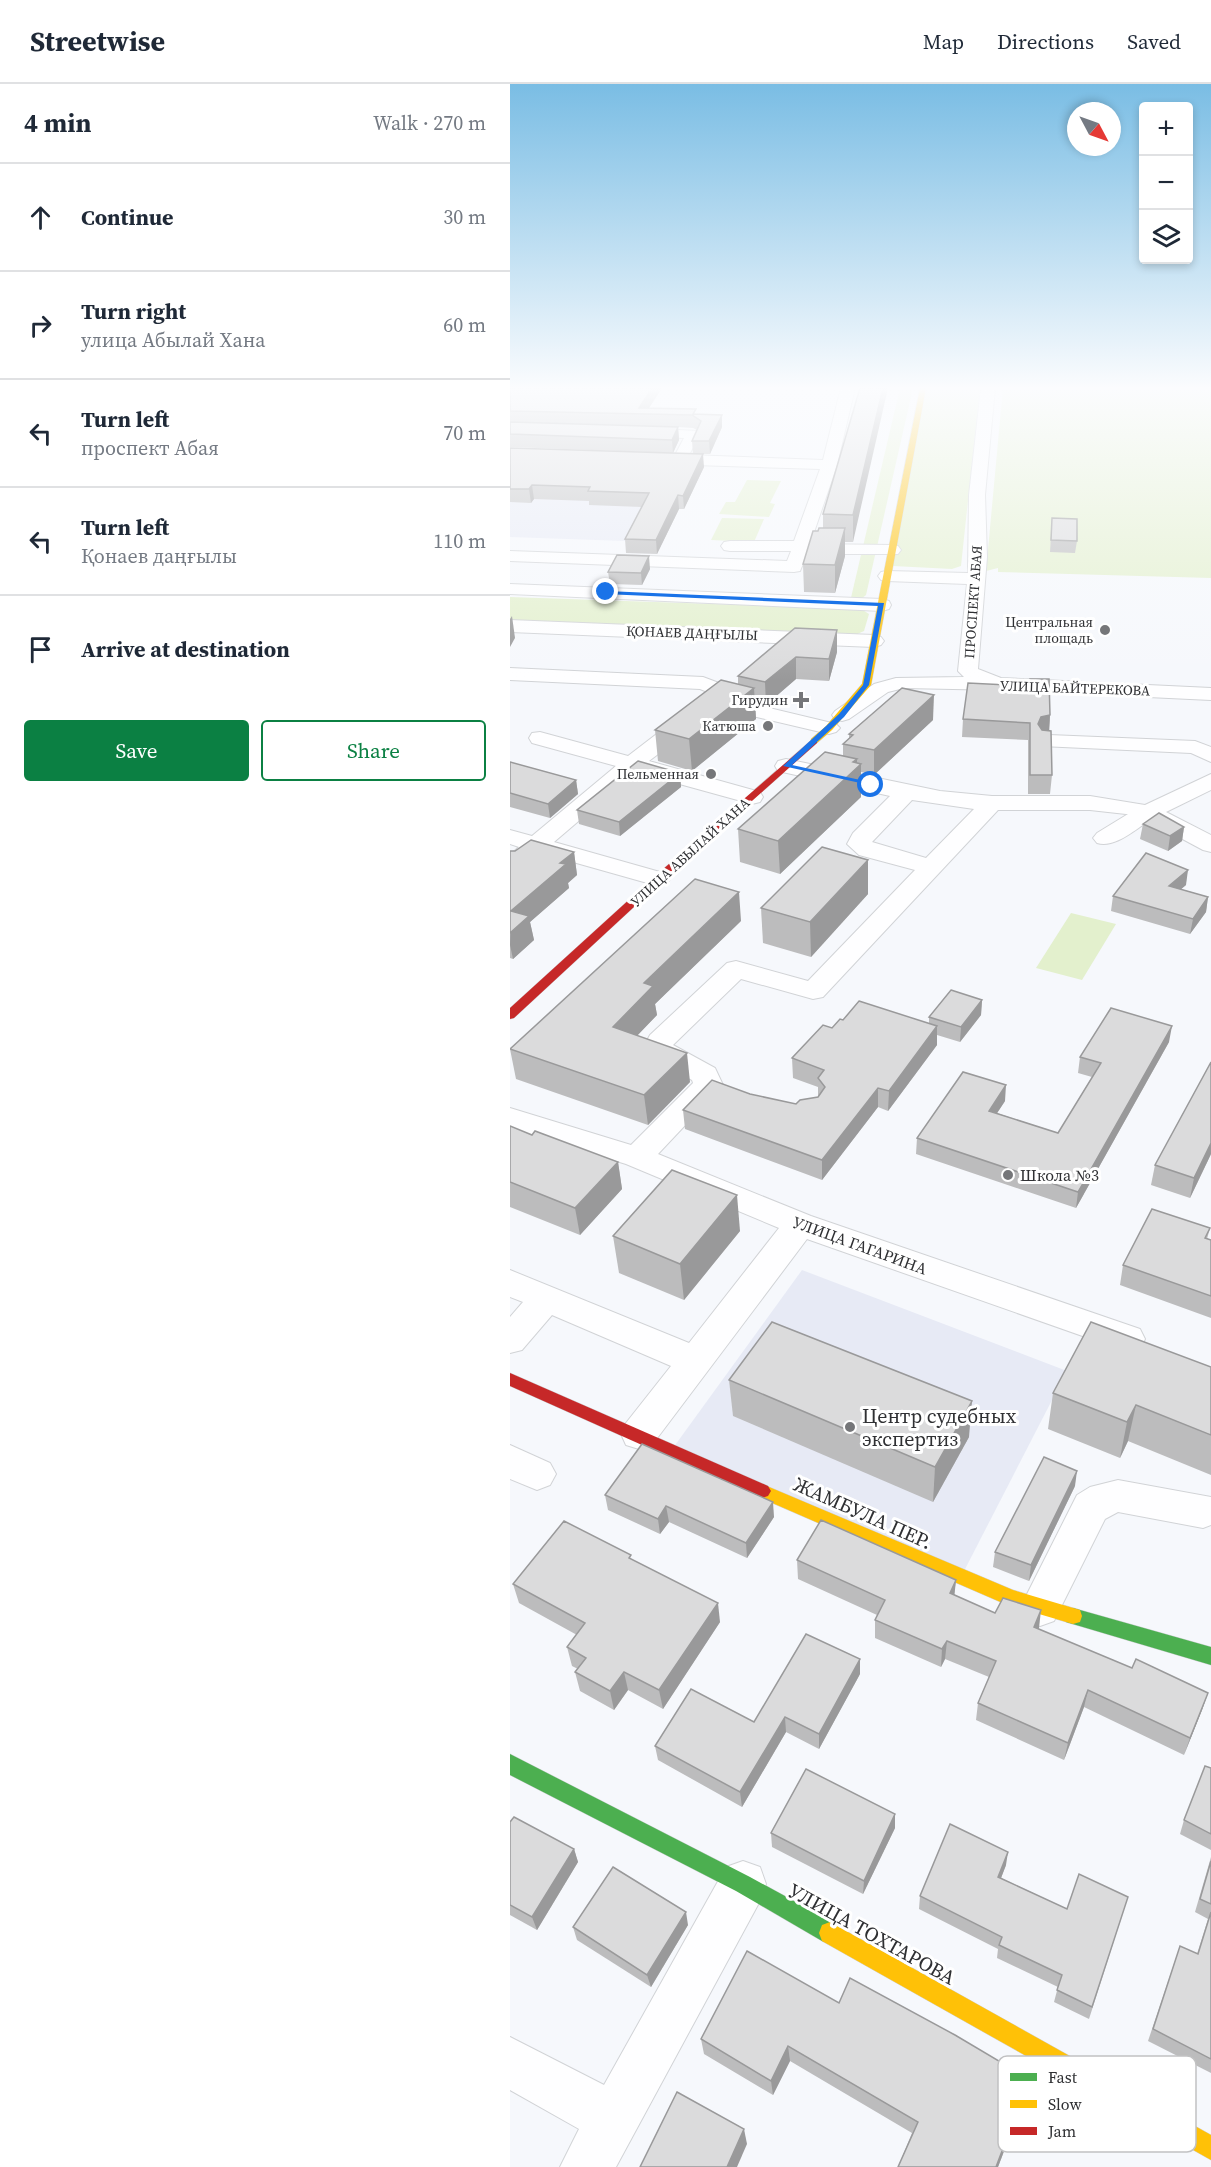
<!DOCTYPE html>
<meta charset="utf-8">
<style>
:root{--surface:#fff;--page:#f2f2f3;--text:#1f2937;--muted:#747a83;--line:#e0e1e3;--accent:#0b8043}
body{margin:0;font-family:"Source Serif 4",serif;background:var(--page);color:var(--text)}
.controls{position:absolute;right:18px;top:18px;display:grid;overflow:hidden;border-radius:6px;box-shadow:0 3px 9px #0003}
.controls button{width:54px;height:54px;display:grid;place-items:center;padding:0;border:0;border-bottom:2px solid var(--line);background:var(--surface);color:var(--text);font:30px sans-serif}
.compass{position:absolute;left:557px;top:18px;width:54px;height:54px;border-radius:50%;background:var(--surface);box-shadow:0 3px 9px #0003;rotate:131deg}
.stop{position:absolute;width:18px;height:18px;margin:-14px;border:4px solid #1a73e8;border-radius:50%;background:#fff}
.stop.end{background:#1a73e8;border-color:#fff;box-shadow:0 2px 6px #0008}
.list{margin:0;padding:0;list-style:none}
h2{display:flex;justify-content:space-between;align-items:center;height:78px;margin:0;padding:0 24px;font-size:26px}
h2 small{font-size:20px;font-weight:400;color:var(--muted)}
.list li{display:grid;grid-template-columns:39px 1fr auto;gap:18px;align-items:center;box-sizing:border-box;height:108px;padding:0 24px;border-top:2px solid var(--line)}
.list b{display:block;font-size:22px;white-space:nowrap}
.list p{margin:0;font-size:20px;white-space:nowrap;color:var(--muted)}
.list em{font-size:20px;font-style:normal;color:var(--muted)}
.actions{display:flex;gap:12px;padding:18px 24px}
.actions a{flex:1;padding:14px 0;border:2px solid var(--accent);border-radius:6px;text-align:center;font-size:21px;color:var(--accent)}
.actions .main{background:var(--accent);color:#fff}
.icon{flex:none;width:33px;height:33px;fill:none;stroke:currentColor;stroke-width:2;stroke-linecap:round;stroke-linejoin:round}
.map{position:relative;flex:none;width:701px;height:2083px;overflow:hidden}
header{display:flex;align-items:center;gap:36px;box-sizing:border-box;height:84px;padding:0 30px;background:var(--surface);border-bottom:2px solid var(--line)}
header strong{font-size:28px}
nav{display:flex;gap:33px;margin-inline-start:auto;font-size:21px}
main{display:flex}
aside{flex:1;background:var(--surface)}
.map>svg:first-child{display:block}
</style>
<header>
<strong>Streetwise</strong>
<nav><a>Map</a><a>Directions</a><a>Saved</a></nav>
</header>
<main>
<aside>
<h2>4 min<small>Walk · 270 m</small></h2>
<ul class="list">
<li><svg class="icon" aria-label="ahead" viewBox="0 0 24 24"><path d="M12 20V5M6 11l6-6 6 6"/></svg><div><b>Continue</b></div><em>30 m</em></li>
<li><svg class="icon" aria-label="right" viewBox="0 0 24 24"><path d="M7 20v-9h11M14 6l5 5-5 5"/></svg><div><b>Turn right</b><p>улица Абылай Хана</p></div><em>60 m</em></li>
<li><svg class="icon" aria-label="left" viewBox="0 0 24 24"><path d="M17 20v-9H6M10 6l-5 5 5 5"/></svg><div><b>Turn left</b><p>проспект Абая</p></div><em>70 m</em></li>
<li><svg class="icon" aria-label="left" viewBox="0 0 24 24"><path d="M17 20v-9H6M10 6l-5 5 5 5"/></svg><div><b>Turn left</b><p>Қонаев даңғылы</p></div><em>110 m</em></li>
<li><svg class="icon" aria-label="arrive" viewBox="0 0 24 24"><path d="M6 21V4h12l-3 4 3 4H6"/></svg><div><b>Arrive at destination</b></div></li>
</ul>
<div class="actions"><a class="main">Save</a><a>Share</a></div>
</aside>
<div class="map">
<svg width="701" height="2083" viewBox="0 0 701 2083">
<rect width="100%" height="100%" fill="#f6f8fc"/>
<g fill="#e7eaf5">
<polygon points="0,376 138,415 115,457 0,453"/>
<polygon points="292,1186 557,1287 452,1491 163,1364"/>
</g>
<g fill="#e3f0cd">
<polygon points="390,304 403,304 356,511 351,515 340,518"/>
<polygon points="413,304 470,304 451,482 442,485 383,482"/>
<polygon points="493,304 701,304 701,494 488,488 488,484 476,487"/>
<polygon points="237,396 271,397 260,419 265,420 259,433 209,430 216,418 225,418"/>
<polygon points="212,434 254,435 244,458 201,456"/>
<polygon points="0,513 351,525 359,530 354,547 343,552 0,538"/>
<polygon points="561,829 606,840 572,896 526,884"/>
</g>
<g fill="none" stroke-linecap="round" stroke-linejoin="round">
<defs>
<g id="street">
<polygon points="331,304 345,304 327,381 300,460 382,461 388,462 391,466 388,470 297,470 290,487 284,488 0,477 0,467 277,477 281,467 220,467 214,466 211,462 214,458 220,457 284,457 310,385 154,380 146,375 149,372 165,371 174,354 127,352 120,348 127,344 188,347 190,350 179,371 313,376"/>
<polygon points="471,304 485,304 475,411 477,473 468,585 491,594 701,604 701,616 492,606 394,604 378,608 339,635 332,637 325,635 322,631 325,627 364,600 386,594 454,593 448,587 457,500 377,497 371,496 368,492 371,488 377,487 458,489 459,411"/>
<polygon points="0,500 372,515 379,517 381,521 379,525 372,527 0,510"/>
<polygon points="0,536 364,551 371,553 374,557 371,561 364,563 0,548"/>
<polygon points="0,584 193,593 217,602 220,606 218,614 326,640 330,644 326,648 319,650 209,624 139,677 250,708 253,713 250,718 242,720 126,688 44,758 157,790 160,795 157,800 148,802 31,769 9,788 0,790 0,771 9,763 0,760 0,746 22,752 106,682 22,659 19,654 22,649 30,648 118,672 200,609 190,605 0,596"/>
<polygon points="539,651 685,657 701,663 701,678 681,669 531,662 528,657 531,652"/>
<path d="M276,675L430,707L482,712H580L635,721L701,690V706L656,728L701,751V768L693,766L639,737C623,747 605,764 587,759L583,754L587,749L618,730H616L580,726H488L313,913L303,915L231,895L163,961L205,984L213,1001L148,1070L301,1132L630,1245L635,1255L630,1265L618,1268L297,1155L142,1361L129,1365L116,1361L111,1350L116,1339L161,1282L42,1231L12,1266L0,1269V1233L13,1218L0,1213V1186L179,1259L269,1144L116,1080L0,1044V1024L121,1061L183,999L182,996L142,974L134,962L140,951L217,879L226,877L298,897L405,786L349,771L337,760L343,749L380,712L268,687L265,682L268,677ZM402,716L464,725L416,774L362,758Z"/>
<polygon points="0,1361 40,1379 46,1390 40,1401 27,1406 0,1395"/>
<polygon points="608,1396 701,1413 701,1441 693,1444 608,1428 595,1435 544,1537 530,1542 516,1537 510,1524 567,1411 580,1403"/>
<polygon points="233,1777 250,1783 256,1800 250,1817 106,2083 50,2083 69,2045 0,2006 0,1953 94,2001 216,1783"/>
</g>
<g id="fast">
<polygon points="563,1524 701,1563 701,1581 556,1538 554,1532 556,1526"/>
<polygon points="0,1670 240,1793 328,1841 331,1849 328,1857 320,1860 312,1857 226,1807 0,1691"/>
</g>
<g id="slow">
<polygon points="410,304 416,304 361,601 322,646 307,659 301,659 301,655 316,642 352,600"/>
<polygon points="252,1400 503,1506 570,1526 572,1532 570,1538 563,1540 495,1520 246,1412 243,1407 246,1402"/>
<polygon points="320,1838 701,2051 701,2076 312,1857 309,1849 312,1841"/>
</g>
<g id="jam">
<polygon points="304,654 307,655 307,659 152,797 4,934 0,935 0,924 144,793"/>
<polygon points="0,1289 258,1402 261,1407 258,1412 252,1414 246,1412 0,1302"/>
</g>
</defs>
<use href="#street" stroke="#d1d3d6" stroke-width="2"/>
<use href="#fast" stroke="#d1d3d6" stroke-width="1"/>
<use href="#slow" stroke="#d1d3d6" stroke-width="1"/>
<use href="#jam" stroke="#d1d3d6" stroke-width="1"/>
<use href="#street" fill="#fefeff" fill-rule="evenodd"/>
<use href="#fast" fill="#4caf50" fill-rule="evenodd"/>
<use href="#slow" fill="#ffc107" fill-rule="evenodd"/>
<use href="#jam" fill="#c62828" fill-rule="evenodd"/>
</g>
<g fill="#bcbcbd">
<polygon points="0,304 152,304 139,324 186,330 212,331 212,343 200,370 183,370 182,357 187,346 183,344 168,343 169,356 163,369 0,363"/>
<polygon points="350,304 343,458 335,458 335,472 325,509 294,508 293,480 313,444 313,430"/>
<polygon points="0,364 194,383 174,425 169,425 147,470 116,469 115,455 132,423 79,421 79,417 24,415 21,419 0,418"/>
<polygon points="542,434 567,457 565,469 540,468"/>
<polygon points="140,485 132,501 100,500 98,488"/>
<polygon points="285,544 327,568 319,597 286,595 256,621 245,618 246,635 182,687 148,677 145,646 228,600 228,592"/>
<polygon points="520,595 540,631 539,647 542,691 540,710 518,710 518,656 452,653 453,635 519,602"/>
<polygon points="423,636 364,691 351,688 351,713 270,790 230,778 228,745 333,672 333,660 339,654 339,650"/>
<polygon points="0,678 66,696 68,710 40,734 0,723"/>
<polygon points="170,689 171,703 110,752 69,740 67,726"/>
<polygon points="633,740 674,743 672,757 658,767 630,755"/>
<polygon points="0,767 64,768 67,791 58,799 59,804 20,838 24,856 3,875 0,874"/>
<polygon points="358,776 358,810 301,873 253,859 251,824"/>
<polygon points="676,801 671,805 698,813 696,828 680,850 601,827 603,812"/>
<polygon points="231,837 145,920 147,931 127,951 180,998 138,1041 6,995 0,965"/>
<polygon points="472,916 471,931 450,958 427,951 427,961 378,1027 368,1023 312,1096 175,1045 173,1026 240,1010 286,1020 308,1013 308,1003 283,994 282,974 333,936 419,939 419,933"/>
<polygon points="659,958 566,1124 406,1070 407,1054 495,1017 487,1029 548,1049 582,993 568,989 570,973"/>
<polygon points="0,1042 22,1051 108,1078 112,1105 70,1151 0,1123"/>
<polygon points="701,1070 680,1114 641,1101 645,1081"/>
<polygon points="700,1144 697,1155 701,1156 701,1234 610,1201 613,1181"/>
<polygon points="230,1147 174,1216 109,1189 103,1152"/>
<polygon points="701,1283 701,1391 618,1357 610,1374 538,1345 543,1309"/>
<polygon points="219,1296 459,1353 423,1418 223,1332"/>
<polygon points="565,1402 519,1497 483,1483 485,1468"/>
<polygon points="95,1411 264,1433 237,1474 159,1438 150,1450 98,1426"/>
<polygon points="122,1475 210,1538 153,1625 118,1606 104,1626 70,1607 65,1588 68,1585 62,1582 57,1563 67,1551 9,1519 3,1500"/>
<polygon points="287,1476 446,1496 444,1511 485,1529 528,1545 622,1584 698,1609 692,1626 674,1671 574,1623 554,1676 466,1636 468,1619 479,1593 435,1575 431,1583 365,1554 365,1536 367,1531 288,1495"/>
<polygon points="350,1590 309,1665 276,1648 232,1723 148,1676 145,1662 244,1638"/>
<polygon points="701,1684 701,1766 670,1750 674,1736"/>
<polygon points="0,1738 64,1765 68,1778 27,1846 0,1831"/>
<polygon points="385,1744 353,1810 262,1763 261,1749"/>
<polygon points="701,1773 701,1989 638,1957 670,1862 687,1870 698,1835 685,1828"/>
<polygon points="496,1781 491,1794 557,1825 618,1813 579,1935 544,1918 548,1903 487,1874 488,1865 409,1825 410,1812"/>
<polygon points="178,1841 141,1903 67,1856 63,1843"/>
<polygon points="329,1919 519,1995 516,2009 488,2083 388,2083 402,2049 280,1977 263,2011 194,1970 191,1955"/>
</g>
<g fill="#99999a">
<polygon points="142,304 152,304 135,330 129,324"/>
<polygon points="373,304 378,304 343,458 343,431"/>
<polygon points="212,331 212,343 200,370 199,357"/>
<polygon points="168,343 169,356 163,369 162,356"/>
<polygon points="193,370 194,383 174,425 173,412"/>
<polygon points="22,401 24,415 21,419 19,405"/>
<polygon points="168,411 169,425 147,470 146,456"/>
<polygon points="335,444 335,472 325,509 325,481"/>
<polygon points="139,472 140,485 132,501 131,489"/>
<polygon points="2,532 5,554 0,563 0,535"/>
<polygon points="327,546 327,568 319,597 319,575"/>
<polygon points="286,573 286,595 256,621 255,598"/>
<polygon points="244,604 246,635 182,687 179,655"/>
<polygon points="424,611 423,636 364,691 364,666"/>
<polygon points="540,631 539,649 529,651 528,640 531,633"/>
<polygon points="347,675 347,684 351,680 351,713 270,790 268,757"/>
<polygon points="170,689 171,703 110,752 109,738"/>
<polygon points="66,696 68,710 40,734 38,720"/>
<polygon points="674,743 672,757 658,767 660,752"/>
<polygon points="64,768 67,791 58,799 59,804 20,838 24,856 3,875 0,861 1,827 50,779"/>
<polygon points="358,776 358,810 301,873 300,838"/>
<polygon points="678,786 676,801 657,817 659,802"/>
<polygon points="229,808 231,837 145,920 147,931 107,973 103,943 134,899"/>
<polygon points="698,813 696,828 680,850 683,835"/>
<polygon points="472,916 471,931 450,958 451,943"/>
<polygon points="427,942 427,961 378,1027 379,1007"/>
<polygon points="662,942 659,958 566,1124 568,1108"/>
<polygon points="177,969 180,998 138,1041 134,1011"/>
<polygon points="496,1001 495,1017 478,1043 479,1027"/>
<polygon points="368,1004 368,1023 312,1096 312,1076"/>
<polygon points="701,1059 701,1070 680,1114 684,1094"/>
<polygon points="108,1078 112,1105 70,1151 65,1124"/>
<polygon points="227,1111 230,1147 174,1216 170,1180"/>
<polygon points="462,1317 459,1353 423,1418 425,1383"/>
<polygon points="626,1321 618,1357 610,1374 617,1338"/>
<polygon points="567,1387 565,1402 519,1497 521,1481"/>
<polygon points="263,1418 264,1433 237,1474 236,1459"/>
<polygon points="156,1422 159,1438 150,1450 148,1435"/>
<polygon points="446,1496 444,1515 440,1509"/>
<polygon points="208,1519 210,1538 153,1625 149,1606"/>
<polygon points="531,1526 529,1544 521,1561 524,1543"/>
<polygon points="437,1557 435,1575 431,1583 432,1565"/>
<polygon points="350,1575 350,1590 309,1665 309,1650"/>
<polygon points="114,1588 118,1606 104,1626 100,1607"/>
<polygon points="578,1606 574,1623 554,1676 558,1659"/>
<polygon points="698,1609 692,1626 674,1671 680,1654"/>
<polygon points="275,1633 276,1648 232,1723 230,1708"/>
<polygon points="385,1730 385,1744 353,1810 354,1797"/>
<polygon points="64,1765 68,1778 27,1846 22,1833"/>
<polygon points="498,1768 496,1781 486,1807 488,1793"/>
<polygon points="176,1828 178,1841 141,1903 137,1891"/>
<polygon points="278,1962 280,1977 263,2011 261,1997"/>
<polygon points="519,1995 516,2009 488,2083 486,2083"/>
<polygon points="234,2045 237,2060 227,2083 217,2083"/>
</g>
<g fill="#dbdbdc" stroke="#99999a" stroke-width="1.5">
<polygon points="0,304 142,304 129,324 186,325 183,330 212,331 199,357 182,357 191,337 182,331 0,327"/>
<polygon points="350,304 373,304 343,431 313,430"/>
<polygon points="0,338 168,343 162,356 0,350"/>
<polygon points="0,364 193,370 173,412 168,411 146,456 115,455 139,409 78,407 80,403 22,401 19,405 0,405"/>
<polygon points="542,434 567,435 567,457 541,456"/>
<polygon points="309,444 335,444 325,481 293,480 303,447 308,447"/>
<polygon points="107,471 139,472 131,489 98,488"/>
<polygon points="285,544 327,546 319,575 286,573 255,598 228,592"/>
<polygon points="520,595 539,595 540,631 531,633 528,640 532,646 541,647 542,691 520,691 520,639 453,635 458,599 520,602"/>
<polygon points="211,596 244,604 179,655 145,646"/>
<polygon points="392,604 424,611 364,666 333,660 343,651 339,650"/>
<polygon points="315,668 347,675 343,678 351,680 268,757 228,745"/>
<polygon points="128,677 170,689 109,738 67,726"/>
<polygon points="0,678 66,696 38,720 0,709"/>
<polygon points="649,729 674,743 660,752 633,740"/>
<polygon points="21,756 64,768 50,779 56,780 1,827 19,832 0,849 0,767 5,767"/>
<polygon points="312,763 358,776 300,838 251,824"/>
<polygon points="636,769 678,786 659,802 698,813 683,835 603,812"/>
<polygon points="185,795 229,808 134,899 143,902 103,943 177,969 134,1011 0,965"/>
<polygon points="441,906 472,916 451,943 419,933"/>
<polygon points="349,917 427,942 379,1007 368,1004 312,1076 173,1026 202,996 240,1010 286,1020 290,1016 308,1013 315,1003 308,994 314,986 282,974 313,941 322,944 330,935 333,936"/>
<polygon points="601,924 662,942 568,1108 407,1054 453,988 496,1001 479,1027 548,1049 591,979 570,973"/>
<polygon points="701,978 701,1059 684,1094 645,1081"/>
<polygon points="0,1042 22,1051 25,1047 108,1078 65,1124 0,1098"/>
<polygon points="162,1086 227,1111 170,1180 103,1152"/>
<polygon points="642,1125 700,1144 695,1154 701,1156 701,1212 613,1181"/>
<polygon points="262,1238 462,1317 425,1383 219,1296"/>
<polygon points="581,1238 701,1283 701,1351 626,1321 617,1338 543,1309"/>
<polygon points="132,1360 263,1418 236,1459 156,1422 148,1435 95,1411"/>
<polygon points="534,1373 567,1387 521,1481 485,1468"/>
<polygon points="311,1436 446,1496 440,1509 485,1529 493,1514 531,1526 524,1543 622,1584 626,1575 698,1609 680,1654 578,1606 558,1659 468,1619 486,1577 437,1557 432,1565 365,1536 375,1516 287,1476"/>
<polygon points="54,1437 121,1471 119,1474 208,1519 149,1606 114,1588 100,1607 65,1588 76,1574 57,1563 75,1539 3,1500"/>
<polygon points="296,1550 350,1575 309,1650 275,1633 230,1708 145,1662 181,1605 244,1638"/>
<polygon points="695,1682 701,1684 701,1750 674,1736"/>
<polygon points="296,1685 385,1730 354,1797 261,1749"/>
<polygon points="4,1733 64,1765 22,1833 0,1821 0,1738"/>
<polygon points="440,1740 498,1768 488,1793 557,1825 569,1790 618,1813 582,1923 547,1906 552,1891 489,1861 492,1853 410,1812"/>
<polygon points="701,1777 701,1820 690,1815"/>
<polygon points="103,1783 176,1828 137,1891 63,1843"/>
<polygon points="701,1828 701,1975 643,1945 670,1862 688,1870"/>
<polygon points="237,1867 329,1919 340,1894 445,1951 519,1995 486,2083 388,2083 408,2038 278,1962 261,1997 191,1955"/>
<polygon points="167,2008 234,2045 217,2083 130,2083"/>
</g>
<linearGradient id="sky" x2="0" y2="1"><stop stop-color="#7abde4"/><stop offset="0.51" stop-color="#fbfcfe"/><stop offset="1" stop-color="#fbfcfe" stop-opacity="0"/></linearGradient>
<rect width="701" height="596" fill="url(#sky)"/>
<polygon fill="#1a73e8" points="96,507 374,519 359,601 334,633 282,681 364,699 364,702 273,682 329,630 353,601 368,522 94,510"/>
<g fill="#757679" stroke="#fff" stroke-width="2">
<circle cx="595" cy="546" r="6"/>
<path d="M288 607h6v6h6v6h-6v6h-6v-6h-6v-6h6z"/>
<circle cx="258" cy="642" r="6"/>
<circle cx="201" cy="690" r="6"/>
<circle cx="498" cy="1091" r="6"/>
<circle cx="340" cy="1343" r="6"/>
</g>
<g text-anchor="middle" stroke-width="6" stroke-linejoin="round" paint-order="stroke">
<g font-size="14" fill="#2f3033" stroke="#fff">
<text transform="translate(463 518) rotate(-86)" y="5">ПРОСПЕКТ АБАЯ</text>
<text transform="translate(182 549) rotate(2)" y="5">ҚОНАЕВ ДАҢҒЫЛЫ</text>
<text transform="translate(565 604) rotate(2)" y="5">УЛИЦА БАЙТЕРЕКОВА</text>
<text transform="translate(180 768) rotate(-42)" y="5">УЛИЦА АБЫЛАЙ ХАНА</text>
</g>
<g font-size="14" fill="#2f3033" stroke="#fff" text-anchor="end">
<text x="583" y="543">Центральная<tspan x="583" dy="16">площадь</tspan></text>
<text x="278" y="621">Гирудин</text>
<text x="246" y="647">Катюша</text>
<text x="189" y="695">Пельменная</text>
</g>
<g font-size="16" fill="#2f3033" stroke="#fff" text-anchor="start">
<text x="510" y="1097">Школа №3</text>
</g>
<g font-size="16" fill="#2f3033" stroke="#fff">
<text transform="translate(350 1161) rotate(20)" y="6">УЛИЦА ГАГАРИНА</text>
</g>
<g font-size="20" fill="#2f3033" stroke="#fff" text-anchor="start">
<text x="352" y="1339">Центр судебных<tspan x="352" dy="23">экспертиз</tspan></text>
</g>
<g font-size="20" fill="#2f3033" stroke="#fff">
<text transform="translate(353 1429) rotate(24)" y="7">ЖАМБУЛА ПЕР.</text>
<text transform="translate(362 1850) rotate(29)" y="7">УЛИЦА ТОХТАРОВА</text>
</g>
</g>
<rect x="488" y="1972" width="198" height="96" rx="9" fill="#fff" stroke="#c1c1c2" stroke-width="1.5"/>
<rect x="500" y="1989" width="27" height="8" fill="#4caf50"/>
<rect x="500" y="2016" width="27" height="8" fill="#ffc107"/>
<rect x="500" y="2043" width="27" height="8" fill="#c62828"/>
<g font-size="16" fill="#2f3033">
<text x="538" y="1999">Fast</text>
<text x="538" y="2026">Slow</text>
<text x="538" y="2053">Jam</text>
</g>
</svg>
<div class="controls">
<button>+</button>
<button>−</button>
<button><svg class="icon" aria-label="layers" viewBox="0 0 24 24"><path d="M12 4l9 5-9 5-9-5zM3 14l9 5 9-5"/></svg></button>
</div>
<svg class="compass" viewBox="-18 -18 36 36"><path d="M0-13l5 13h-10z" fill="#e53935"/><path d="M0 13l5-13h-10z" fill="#747a83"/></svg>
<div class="stop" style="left:361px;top:701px"></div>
<div class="stop end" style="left:96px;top:508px"></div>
</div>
</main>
